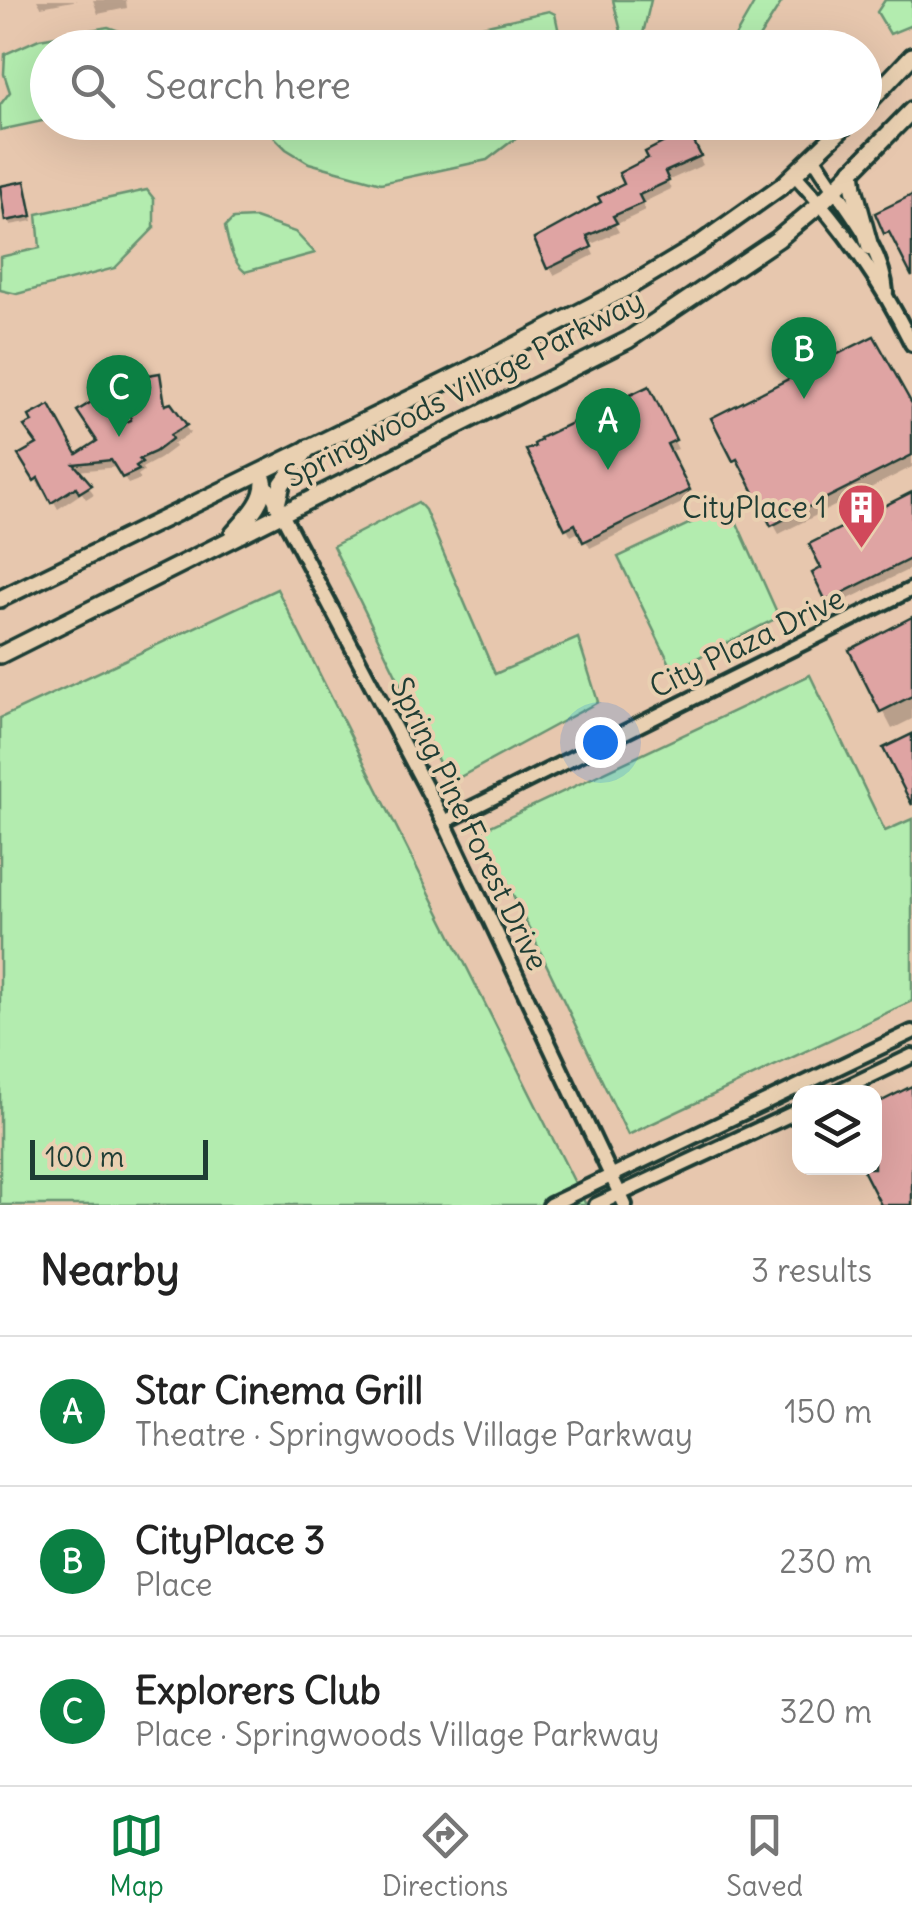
<!DOCTYPE html>
<meta charset="utf-8">
<style>
:root{--surface:#fff;--page:#f2f2f2;--text:#222;--muted:#767676;--line:#e0e0e0;--accent:#0b8043}
body{margin:0;font-family:Delius,sans-serif;background:var(--page);color:var(--text)}
.controls{position:absolute;right:30px;bottom:30px;display:grid;overflow:hidden;border-radius:20px;box-shadow:0 10px 40px #0002}
.controls button{width:90px;height:90px;display:grid;place-items:center;padding:0;border:0;border-bottom:2px solid var(--line);background:var(--surface);color:var(--text);font:50px sans-serif}
.scale{position:absolute;left:30px;bottom:25px;width:178px;box-sizing:border-box;padding-left:10px;border:5px solid #1f3d34;border-top:0;font-size:28px;line-height:35px;white-space:nowrap;color:#1f3d34;-webkit-text-stroke:8px #e9d0b1;paint-order:stroke}
.you{position:absolute;left:600px;top:742px;width:35px;height:35px;margin:-25px;border:8px solid #fff;border-radius:50%;background:#1a73e8;box-shadow:0 0 0 15px #1a73e833}
.badge{display:grid;place-items:center;width:65px;height:65px;border-radius:50%;background:var(--accent);color:#fff;font-size:32px;font-weight:700}
.pin{position:absolute;translate:-50% -82px;filter:drop-shadow(0 2px 5px #0008)}
.pin::after{content:'';position:absolute;top:52px;width:35px;height:30px;background:inherit;clip-path:polygon(0 0,100% 0,50% 100%)}
.list{margin:0;padding:0;list-style:none}
h2{display:flex;justify-content:space-between;align-items:center;height:130px;margin:0;padding:0 40px;font-size:42px}
h2 small{font-size:32px;font-weight:400;color:var(--muted)}
.list li{display:grid;grid-template-columns:65px 1fr auto;gap:30px;align-items:center;box-sizing:border-box;height:150px;padding:0 40px;border-top:2px solid var(--line)}
.list b{display:block;font-size:38px;white-space:nowrap}
.list p{margin:0;font-size:32px;white-space:nowrap;color:var(--muted)}
.list em{font-size:32px;font-style:normal;color:var(--muted)}
.icon{flex:none;width:55px;height:55px;fill:none;stroke:currentColor;stroke-width:2;stroke-linecap:round;stroke-linejoin:round}
.map{position:relative;flex:none;width:912px;height:1205px;overflow:hidden}
.search{position:absolute;background:var(--surface);box-shadow:0 10px 40px #0002;left:30px;right:30px;top:30px;height:110px;display:flex;align-items:center;gap:25px;box-sizing:border-box;padding:0 35px;border-radius:55px;color:var(--muted);font-size:38px}
.sheet{height:580px;background:var(--surface)}
nav{display:flex;justify-content:space-around;align-items:center;box-sizing:border-box;height:140px;border-top:2px solid var(--line);background:var(--surface);font-size:28px;color:var(--muted)}
nav a{display:grid;justify-items:center;gap:5px}
nav .on{color:var(--accent)}
.map>svg:first-child{display:block}
</style>
<div class="map">
<svg width="912" height="1205" viewBox="0 0 912 1205">
<rect width="100%" height="100%" fill="#e7c7ae"/>
<filter id="ink" filterUnits="userSpaceOnUse"><feTurbulence type="fractalNoise" baseFrequency=".01" numOctaves="2"/><feDisplacementMap in="SourceGraphic" scale="20" xChannelSelector="R" yChannelSelector="G"/><feConvolveMatrix kernelMatrix="1 2 1 2 8 2 1 2 1" color-interpolation-filters="sRGB"/></filter>
<g filter="url(#ink)">
<g fill="#b3ecaf" stroke="#699472" stroke-width="2.5">
<polygon points="613,0 651,0 641,42 635,47 628,47 624,43"/>
<polygon points="756,0 783,0 753,47 729,47"/>
<polygon points="885,0 912,0 912,25 890,34 877,12"/>
<polygon points="549,11 555,14 562,47 454,47 452,40 461,31"/>
<polygon points="108,27 119,31 124,47 48,48 47,120 0,130 0,105 10,92 4,74 5,54 39,39"/>
<polygon points="271,123 271,122 527,123 517,137 487,160 381,183 309,163 286,149 275,138"/>
<polygon points="147,190 154,199 154,228 115,268 17,294 0,290 0,257 40,248 37,214"/>
<path d="M255,218L295,232L315,253L245,272C232,262 228,242 225,227L233,219Z"/>
<polygon points="418,502 425,510 495,674 578,638 598,702 449,783 333,546"/>
<polygon points="729,505 779,617 673,670 618,557"/>
<polygon points="277,589 586,1205 0,1205 0,718"/>
<polygon points="810,675 885,831 912,819 912,1001 628,1135 482,830"/>
</g>
<g fill="#0003">
<polygon points="37,0 78,0 41,7"/>
<polygon points="93,0 126,0 127,8 98,14"/>
<polygon points="687,133 703,165 667,181 671,189 642,203 645,211 615,225 619,232 589,245 594,255 554,275 550,268 604,203 627,185 651,159"/>
<polygon points="24,184 33,221 10,225 7,220"/>
<polygon points="159,376 167,407 170,406 190,433 173,444 175,447 159,459 142,468 144,471 138,475 141,479 128,484 117,467 77,471 94,494 86,499 82,493 58,509 44,484 40,487 21,456 77,457 134,421"/>
<polygon points="652,396 678,449 669,452 692,498 590,548 581,531 571,536 567,528"/>
<polygon points="912,408 912,467 779,534 714,419"/>
<polygon points="912,495 912,568 832,607 815,574"/>
<polygon points="912,620 912,719 892,729 852,651"/>
</g>
<g fill="#dfa4a3" stroke="#1f3d34" stroke-width="2.5">
<polygon points="688,130 701,156 665,172 669,181 639,195 643,203 613,216 617,223 587,236 592,247 547,269 534,239 601,202 598,197 624,184 619,173 648,158 645,152"/>
<polygon points="25,181 32,216 5,221 0,186"/>
<polygon points="912,195 912,277 889,232 884,234 875,213"/>
<polygon points="874,336 912,404 912,455 771,526 737,459 733,461 711,418"/>
<polygon points="160,373 165,405 171,403 187,425 170,435 172,439 155,452 139,459 142,462 136,466 139,470 122,478 111,460 74,464 92,485 79,493 76,487 51,503 38,478 34,481 18,455 37,444 24,426 32,422 29,416 50,405 77,454 97,441 77,411 101,396 117,426 131,420 124,379"/>
<polygon points="649,386 676,440 667,444 690,490 583,542 575,524 565,529 526,450 535,447 534,444 541,440 540,438"/>
<polygon points="912,492 912,558 826,601 812,573 821,568 809,544"/>
<polygon points="912,617 912,696 880,712 849,650"/>
<polygon points="912,734 912,805 883,748"/>
<polygon points="912,1086 912,1205 881,1205 862,1168 874,1168 874,1105"/>
</g>
<g fill="none" stroke-linecap="round" stroke-linejoin="round">
<defs>
<g id="minor">
<path d="M814,157C837,198 883,244 886,292"/>
<path d="M795,175C845,230 879,278 912,344"/>
<polyline points="263,478 444,822 625,1205"/>
<polyline points="444,822 912,589"/>
<polyline points="837,1092 912,1056"/>
<polyline points="550,1205 912,1032"/>
<polyline points="596,1205 800,1110"/>
</g>
<g id="major">
<polyline points="864,107 912,56"/>
<polyline points="852,170 854,188 870,247"/>
<polyline points="277,504 282,484 308,448"/>
<path d="M233,534C247,518 265,502 264,480"/>
<polyline points="0,599 463,373 632,285 697,246 783,185 849,122"/>
<polyline points="0,655 628,340 778,239 821,203 912,110"/>
</g>
</defs>
<use href="#minor" stroke="#1f3d34" stroke-width="20"/>
<use href="#major" stroke="#1f3d34" stroke-width="22"/>
<use href="#minor" stroke="#e9d0b1" stroke-width="12"/>
<use href="#major" stroke="#e9d0b1" stroke-width="15"/>
</g>
</g>
<defs>
<symbol id="building-pin" viewBox="-11 -11 22 30"><path d="M0 17L-7.5 6A9.5 9.5 0 1 1 7.5 6Z" fill="#d1495b" stroke="#e9d0b1"/><path d="M-4-6H4V6H1V3H-1V6H-4ZM-2.5-4.3h1.7v1.8h-1.7ZM.8-4.3h1.7v1.8H.8ZM-2.5-1h1.7V.8h-1.7ZM.8-1h1.7V.8H.8Z" fill="#fff"/></symbol>
</defs>
<g fill-rule="evenodd">
<use href="#building-pin" x="834" y="480" width="55" height="75"/>
</g>
<g text-anchor="middle" stroke-width="8" stroke-linejoin="round" paint-order="stroke">
<g font-size="30" fill="#1f3d34" stroke="#e9d0b1">
<text transform="translate(464 389) rotate(-27)" y="10">Springwoods Village Parkway</text>
<text transform="translate(747 643) rotate(-26)" y="10">City Plaza Drive</text>
<text transform="translate(469 824) rotate(64)" y="10">Spring Pine Forest Drive</text>
</g>
<g font-size="30" fill="#1f3d34" stroke="#e9d0b1" text-anchor="end">
<text x="827" y="518">CityPlace 1</text>
</g>
</g>
</svg>
<div class="controls">
<button><svg class="icon" aria-label="layers" viewBox="0 0 24 24"><path d="M12 4l9 5-9 5-9-5zM3 14l9 5 9-5"/></svg></button>
</div>
<div class="scale">100 m</div>
<div class="you"></div>
<div class="pin badge" style="left:608px;top:470px">A</div>
<div class="pin badge" style="left:804px;top:399px">B</div>
<div class="pin badge" style="left:119px;top:437px">C</div>
<div class="search"><svg class="icon" aria-label="search" viewBox="0 0 24 24"><circle cx="10" cy="10" r="6"/><path d="M15 15l6 6"/></svg>Search here</div>
</div>
<section class="sheet">
<h2>Nearby<small>3 results</small></h2>
<ul class="list">
<li><span class="badge">A</span><div><b>Star Cinema Grill</b><p>Theatre · Springwoods Village Parkway</p></div><em>150 m</em></li>
<li><span class="badge">B</span><div><b>CityPlace 3</b><p>Place</p></div><em>230 m</em></li>
<li><span class="badge">C</span><div><b>Explorers Club</b><p>Place · Springwoods Village Parkway</p></div><em>320 m</em></li>
</ul>
</section>
<nav>
<a class="on"><svg class="icon" aria-label="map" viewBox="0 0 24 24"><path d="M3 6l6-2 6 2 6-2v14l-6 2-6-2-6 2zM9 4v14M15 6v14"/></svg>Map</a>
<a><svg class="icon" aria-label="directions" viewBox="0 0 24 24"><path d="M12 3l9 9-9 9-9-9zM9 14v-3h6M13 9l2 2-2 2"/></svg>Directions</a>
<a><svg class="icon" aria-label="saved" viewBox="0 0 24 24"><path d="M7 4h10v16l-5-4-5 4z"/></svg>Saved</a>
</nav>
